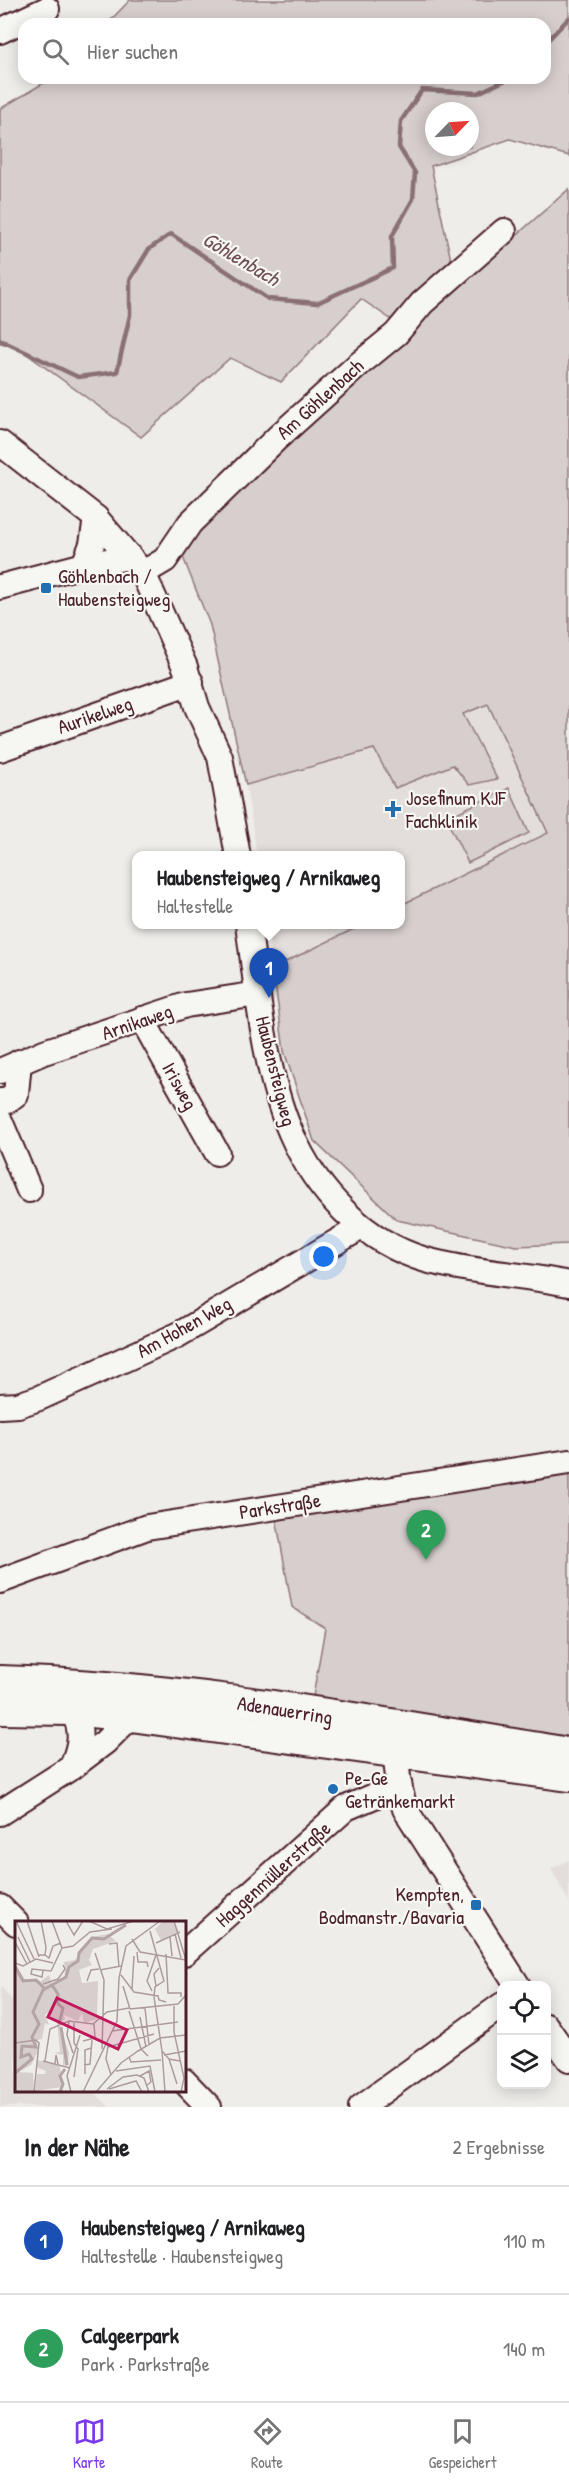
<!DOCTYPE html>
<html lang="de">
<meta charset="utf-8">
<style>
:root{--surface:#fff;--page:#f6f6f6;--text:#202124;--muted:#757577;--line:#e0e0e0;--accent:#7c3aed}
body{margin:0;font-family:"Patrick Hand",sans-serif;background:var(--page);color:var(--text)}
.controls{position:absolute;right:18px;bottom:18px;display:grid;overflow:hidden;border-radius:12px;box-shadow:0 3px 15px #0003}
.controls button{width:54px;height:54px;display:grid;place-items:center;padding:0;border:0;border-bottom:2px solid var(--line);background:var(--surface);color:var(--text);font:30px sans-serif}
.compass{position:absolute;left:425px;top:102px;width:54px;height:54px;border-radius:50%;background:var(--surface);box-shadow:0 3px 15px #0003;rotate:65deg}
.you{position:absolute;left:324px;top:1257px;width:21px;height:21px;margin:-15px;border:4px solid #fff;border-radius:50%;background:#1a73e8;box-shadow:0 0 0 9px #1a73e833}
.badge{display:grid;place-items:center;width:39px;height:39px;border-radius:50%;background:var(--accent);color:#fff;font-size:20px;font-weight:700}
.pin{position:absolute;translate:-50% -50px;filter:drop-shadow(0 2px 3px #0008)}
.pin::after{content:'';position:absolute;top:32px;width:21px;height:18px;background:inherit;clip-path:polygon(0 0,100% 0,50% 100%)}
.popup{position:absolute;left:132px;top:851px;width:273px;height:78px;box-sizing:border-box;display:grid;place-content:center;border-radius:12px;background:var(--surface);filter:drop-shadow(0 2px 4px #0005);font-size:20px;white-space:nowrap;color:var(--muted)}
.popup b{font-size:22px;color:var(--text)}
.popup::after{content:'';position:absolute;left:50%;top:100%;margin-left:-12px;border:12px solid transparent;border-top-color:var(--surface)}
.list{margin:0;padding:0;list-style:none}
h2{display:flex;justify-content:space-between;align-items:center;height:78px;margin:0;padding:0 24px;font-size:26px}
h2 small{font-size:20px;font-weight:400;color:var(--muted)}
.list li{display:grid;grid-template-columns:39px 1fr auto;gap:18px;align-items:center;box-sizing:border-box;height:108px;padding:0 24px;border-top:2px solid var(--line)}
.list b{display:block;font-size:22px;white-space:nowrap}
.list p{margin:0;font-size:20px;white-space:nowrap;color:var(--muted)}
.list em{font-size:20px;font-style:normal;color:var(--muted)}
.icon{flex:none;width:33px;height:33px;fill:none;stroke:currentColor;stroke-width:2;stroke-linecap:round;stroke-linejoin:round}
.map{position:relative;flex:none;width:569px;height:2107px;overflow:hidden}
.search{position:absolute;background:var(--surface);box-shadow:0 3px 15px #0003;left:18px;right:18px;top:18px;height:66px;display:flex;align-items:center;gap:15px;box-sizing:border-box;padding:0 21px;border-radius:18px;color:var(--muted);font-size:22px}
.sheet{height:294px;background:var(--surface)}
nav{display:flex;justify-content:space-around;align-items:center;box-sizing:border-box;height:84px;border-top:2px solid var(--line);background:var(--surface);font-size:16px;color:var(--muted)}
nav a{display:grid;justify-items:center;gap:3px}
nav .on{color:var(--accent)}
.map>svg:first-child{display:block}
</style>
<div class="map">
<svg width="569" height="2107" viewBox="0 0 569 2107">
<rect width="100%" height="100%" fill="#efedea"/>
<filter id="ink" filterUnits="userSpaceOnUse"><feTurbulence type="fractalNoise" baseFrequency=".0167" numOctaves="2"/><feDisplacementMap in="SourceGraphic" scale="12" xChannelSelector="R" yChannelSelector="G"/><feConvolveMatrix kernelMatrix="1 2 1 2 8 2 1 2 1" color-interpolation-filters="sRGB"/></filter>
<g filter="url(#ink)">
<g fill="#e3dedc">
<polygon points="488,704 548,833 401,905 401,856 257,855 246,785 365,753"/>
<polygon points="267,924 362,925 273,968"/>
<polygon points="569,1860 569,1902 551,1869"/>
<polygon points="0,1986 16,2004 16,2090 94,2091 109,2107 0,2107"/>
</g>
<g fill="#d7cfce" stroke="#90777c" stroke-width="1.5" fill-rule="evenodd">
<path d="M130,0H569V156L510,139L431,166L452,265L395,322L361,299L281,382L230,358L141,437L17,347L0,343V109L52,78H545V24H107ZM434,111H470V147H434Z"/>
<polygon points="569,189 569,1244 516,1246 397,1220 314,1141 284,1051 273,968 362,925 401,924 401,905 548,833 488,704 463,714 497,779 469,785 453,765 395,788 374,749 246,785 210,625 177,542 306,420"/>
<polygon points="509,788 529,833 468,863 446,818"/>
<polygon points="569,1468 569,1738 312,1702 325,1628 292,1607 275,1512"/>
</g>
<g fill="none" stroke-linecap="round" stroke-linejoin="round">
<g stroke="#8a6f74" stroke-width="4.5">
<polyline points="545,43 569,18"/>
<polyline points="0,340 78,377 117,372 130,315 130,280 149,249 171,234 268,299 317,303 393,268 392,236 413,199 415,173 399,147 401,121 422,90 478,93 510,78"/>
</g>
<defs>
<g id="minor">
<polyline points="0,31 47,9"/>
<polyline points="0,443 96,518 143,573 185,667 197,707 220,757 238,856"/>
<polyline points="84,565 92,544 96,518"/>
<polyline points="143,573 165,560 190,523 277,438 358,365 396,334 422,303 504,231"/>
<polyline points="0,587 84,565 130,557"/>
<polyline points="0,749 191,682"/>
<path d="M248,924C257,988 265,1075 291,1133C316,1191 364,1242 426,1260C473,1273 521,1274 569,1284"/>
<polyline points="142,1019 217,1153"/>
<polyline points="0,1071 44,1052 186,1005 258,994"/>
<polyline points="0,1101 7,1101 16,1094 19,1062"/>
<polyline points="0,1121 29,1190"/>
<polyline points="0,1406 18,1405 39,1398 178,1335 360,1228"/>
<polyline points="0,1581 147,1527 569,1462"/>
<path d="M71,1710C85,1730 80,1746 72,1767"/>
<path d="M396,1735C395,1760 398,1786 405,1809L518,1986"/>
<polyline points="0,1813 72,1767 105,1742 131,1716 135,1703"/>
<polyline points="0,1907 16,1923"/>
<polyline points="184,1953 346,1808 398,1786"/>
<polyline points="546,2026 569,2059"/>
<polyline points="184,2081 209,2107"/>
<polyline points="361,2107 502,2005"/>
</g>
<g id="major">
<path d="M0,1681C190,1686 381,1723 569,1753"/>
<polyline points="0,1709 71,1710 131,1716 569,1776"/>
</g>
</defs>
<use href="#minor" stroke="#4a1f2b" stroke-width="28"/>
<use href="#major" stroke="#4a1f2b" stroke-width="34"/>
<use href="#minor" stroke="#f6f6f2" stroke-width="24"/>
<use href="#major" stroke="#f6f6f2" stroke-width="30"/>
</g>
</g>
<g fill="#1f6fb2" stroke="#f6f6f2" stroke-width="2">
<rect x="40" y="582" width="12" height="12" rx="3"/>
<path d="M390 800h6v6h6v6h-6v6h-6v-6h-6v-6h6z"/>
<circle cx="333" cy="1789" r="6"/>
<rect x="470" y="1899" width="12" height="12" rx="3"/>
</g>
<g text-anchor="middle" stroke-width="4.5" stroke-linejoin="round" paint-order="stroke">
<g font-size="20" fill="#4a1f2b" stroke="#f6f6f2">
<text transform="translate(320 399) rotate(-42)" y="7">Am Göhlenbach</text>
<text transform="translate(95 715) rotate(-19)" y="7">Aurikelweg</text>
<text transform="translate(137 1022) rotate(-19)" y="7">Arnikaweg</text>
<text transform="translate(276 1071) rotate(76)" y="7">Haubensteigweg</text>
<text transform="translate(180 1086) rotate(61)" y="7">Irisweg</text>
<text transform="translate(184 1327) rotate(-29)" y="7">Am Hohen Weg</text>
<text transform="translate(280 1506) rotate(-9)" y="7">Parkstraße</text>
<text transform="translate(285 1710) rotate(9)" y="7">Adenauerring</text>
<text transform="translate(273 1874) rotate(-42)" y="7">Haggenmüllerstraße</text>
</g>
<g font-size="20" fill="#4a1f2b" stroke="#f6f6f2" text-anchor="start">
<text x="58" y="583">Göhlenbach /<tspan x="58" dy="23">Haubensteigweg</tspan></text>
<text x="406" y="805">Josefinum KJF<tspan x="406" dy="23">Fachklinik</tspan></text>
<text x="345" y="1785">Pe-Ge<tspan x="345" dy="23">Getränkemarkt</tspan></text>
<text x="464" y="1901" text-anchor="end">Kempten,<tspan x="464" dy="23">Bodmanstr./Bavaria</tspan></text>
</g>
<g font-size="21" font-style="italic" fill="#6f4e56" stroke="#f6f6f2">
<text transform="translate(241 259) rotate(31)" y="7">Göhlenbach</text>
</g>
</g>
<g transform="translate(15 1921)">
<rect width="171" height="171" fill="#efedea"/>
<path d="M148,0H157L164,10L146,19L140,8ZM93,13L101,20L78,28L74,39L77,44L64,49L67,62L83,60L82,98L69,102L67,92L63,100L49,94L50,98L44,102L54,132L53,145L48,144V134L39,132L45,131L42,100L37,99L35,92L30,93L34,104L30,102L27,118L22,119L23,130L16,144L4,151L18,152L19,171L0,170V43L10,58L26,60L34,54L37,63L50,56L49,41L60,39L76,16ZM23,139L45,145L47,166L20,170L22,153H30L31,150L21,146Z" fill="#d7cfce"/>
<path fill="none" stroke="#b4a4a5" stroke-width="3" d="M0,45L8,60L21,59L30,68M37,64L43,73V83L48,87L44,103M46,106L52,144M0,152L17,138L14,133L6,136L7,125L21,126L17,116L24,103L18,91L28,69L51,56L54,46L63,40L64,32L77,17L89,18L111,4M45,171L48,163L45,155L50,148"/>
<path fill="none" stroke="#ad9b9e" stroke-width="1.5" d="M1,0L19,38M12,0L24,36M37,0L47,27M51,0L59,14L68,0M74,0L92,8L119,0M159,0L171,39M135,10L149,60L140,66L139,76L147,130L154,138L165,140M160,13L166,37M3,16L15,41M155,16L157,35M117,18L125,31L171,39M0,21L12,43M141,22L165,11M94,23L102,22L104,46M47,27L58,25L75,11L97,8M122,31L123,41H132L133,46M80,32L89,59M151,33L153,72H166V76M23,34H30L31,26L26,0M30,34L34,37L38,25L46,22M0,42L8,45L21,38L38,42M85,49L106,45M28,50L27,56L16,53L17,48L36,50L47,27M106,54L119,71L143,75L144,79L151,81M72,60L76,49L84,48M28,63L43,58L50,48L48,44M108,65L115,88M141,65L139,53L144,47M117,68L119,35M137,70L132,60L141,34M159,83V111L169,157L166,171M130,87L134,124M115,88L163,83L171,74M114,90L126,128L133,135M125,96L131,126M54,100L52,114L58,132M59,100V122L63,128L59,156M97,110L163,101M68,120L80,117L79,103M0,122L21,119L24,122L19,171M93,125L91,138L96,154M93,126L139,113M87,128L89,59M147,130L150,171M149,134L171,130M114,136L116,141L146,139M154,138L162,163M28,140L55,147M30,140L35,108L54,100L78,103L92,91L114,87M40,143L41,134L43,143M69,144L75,143L77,119M101,150L135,145L140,171M70,153V129L76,127M125,155L134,150L136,161L132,164M92,168L108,156L122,154L129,157L134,171M94,168L121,160L127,171M56,171L52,155L65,114M68,171L102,100L104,57L111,25L145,0M81,171L106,142L123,130L145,117L171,114"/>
<path fill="#c2185b" fill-opacity="0.15" stroke="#c2185b" stroke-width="3" d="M42,77L112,109L103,128L33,96Z"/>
<rect width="171" height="171" fill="none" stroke="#4a1f2b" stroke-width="3"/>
</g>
</svg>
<div class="controls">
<button><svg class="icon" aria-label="locate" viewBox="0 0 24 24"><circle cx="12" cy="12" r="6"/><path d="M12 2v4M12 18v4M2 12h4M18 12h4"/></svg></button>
<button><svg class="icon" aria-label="layers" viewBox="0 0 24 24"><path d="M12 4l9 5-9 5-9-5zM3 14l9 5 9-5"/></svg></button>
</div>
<svg class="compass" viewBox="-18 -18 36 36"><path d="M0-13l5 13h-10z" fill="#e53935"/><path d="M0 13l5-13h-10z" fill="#757577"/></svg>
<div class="you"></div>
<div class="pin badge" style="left:269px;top:998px;background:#1a4fb4">1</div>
<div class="popup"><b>Haubensteigweg / Arnikaweg</b>Haltestelle</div>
<div class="pin badge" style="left:426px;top:1560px;background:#2e9e5b">2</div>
<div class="search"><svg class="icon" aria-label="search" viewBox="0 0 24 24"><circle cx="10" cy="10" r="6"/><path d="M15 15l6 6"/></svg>Hier suchen</div>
</div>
<section class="sheet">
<h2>In der Nähe<small>2 Ergebnisse</small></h2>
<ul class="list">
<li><span class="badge" style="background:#1a4fb4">1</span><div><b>Haubensteigweg / Arnikaweg</b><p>Haltestelle · Haubensteigweg</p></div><em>110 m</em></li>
<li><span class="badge" style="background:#2e9e5b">2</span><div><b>Calgeerpark</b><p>Park · Parkstraße</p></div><em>140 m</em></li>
</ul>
</section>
<nav>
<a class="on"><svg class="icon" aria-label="map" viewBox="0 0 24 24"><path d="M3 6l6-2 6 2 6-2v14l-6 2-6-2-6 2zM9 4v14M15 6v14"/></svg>Karte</a>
<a><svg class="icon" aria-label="directions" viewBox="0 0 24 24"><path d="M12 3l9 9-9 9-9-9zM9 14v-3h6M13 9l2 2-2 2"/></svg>Route</a>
<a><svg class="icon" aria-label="saved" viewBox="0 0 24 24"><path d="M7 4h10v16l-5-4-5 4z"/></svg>Gespeichert</a>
</nav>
